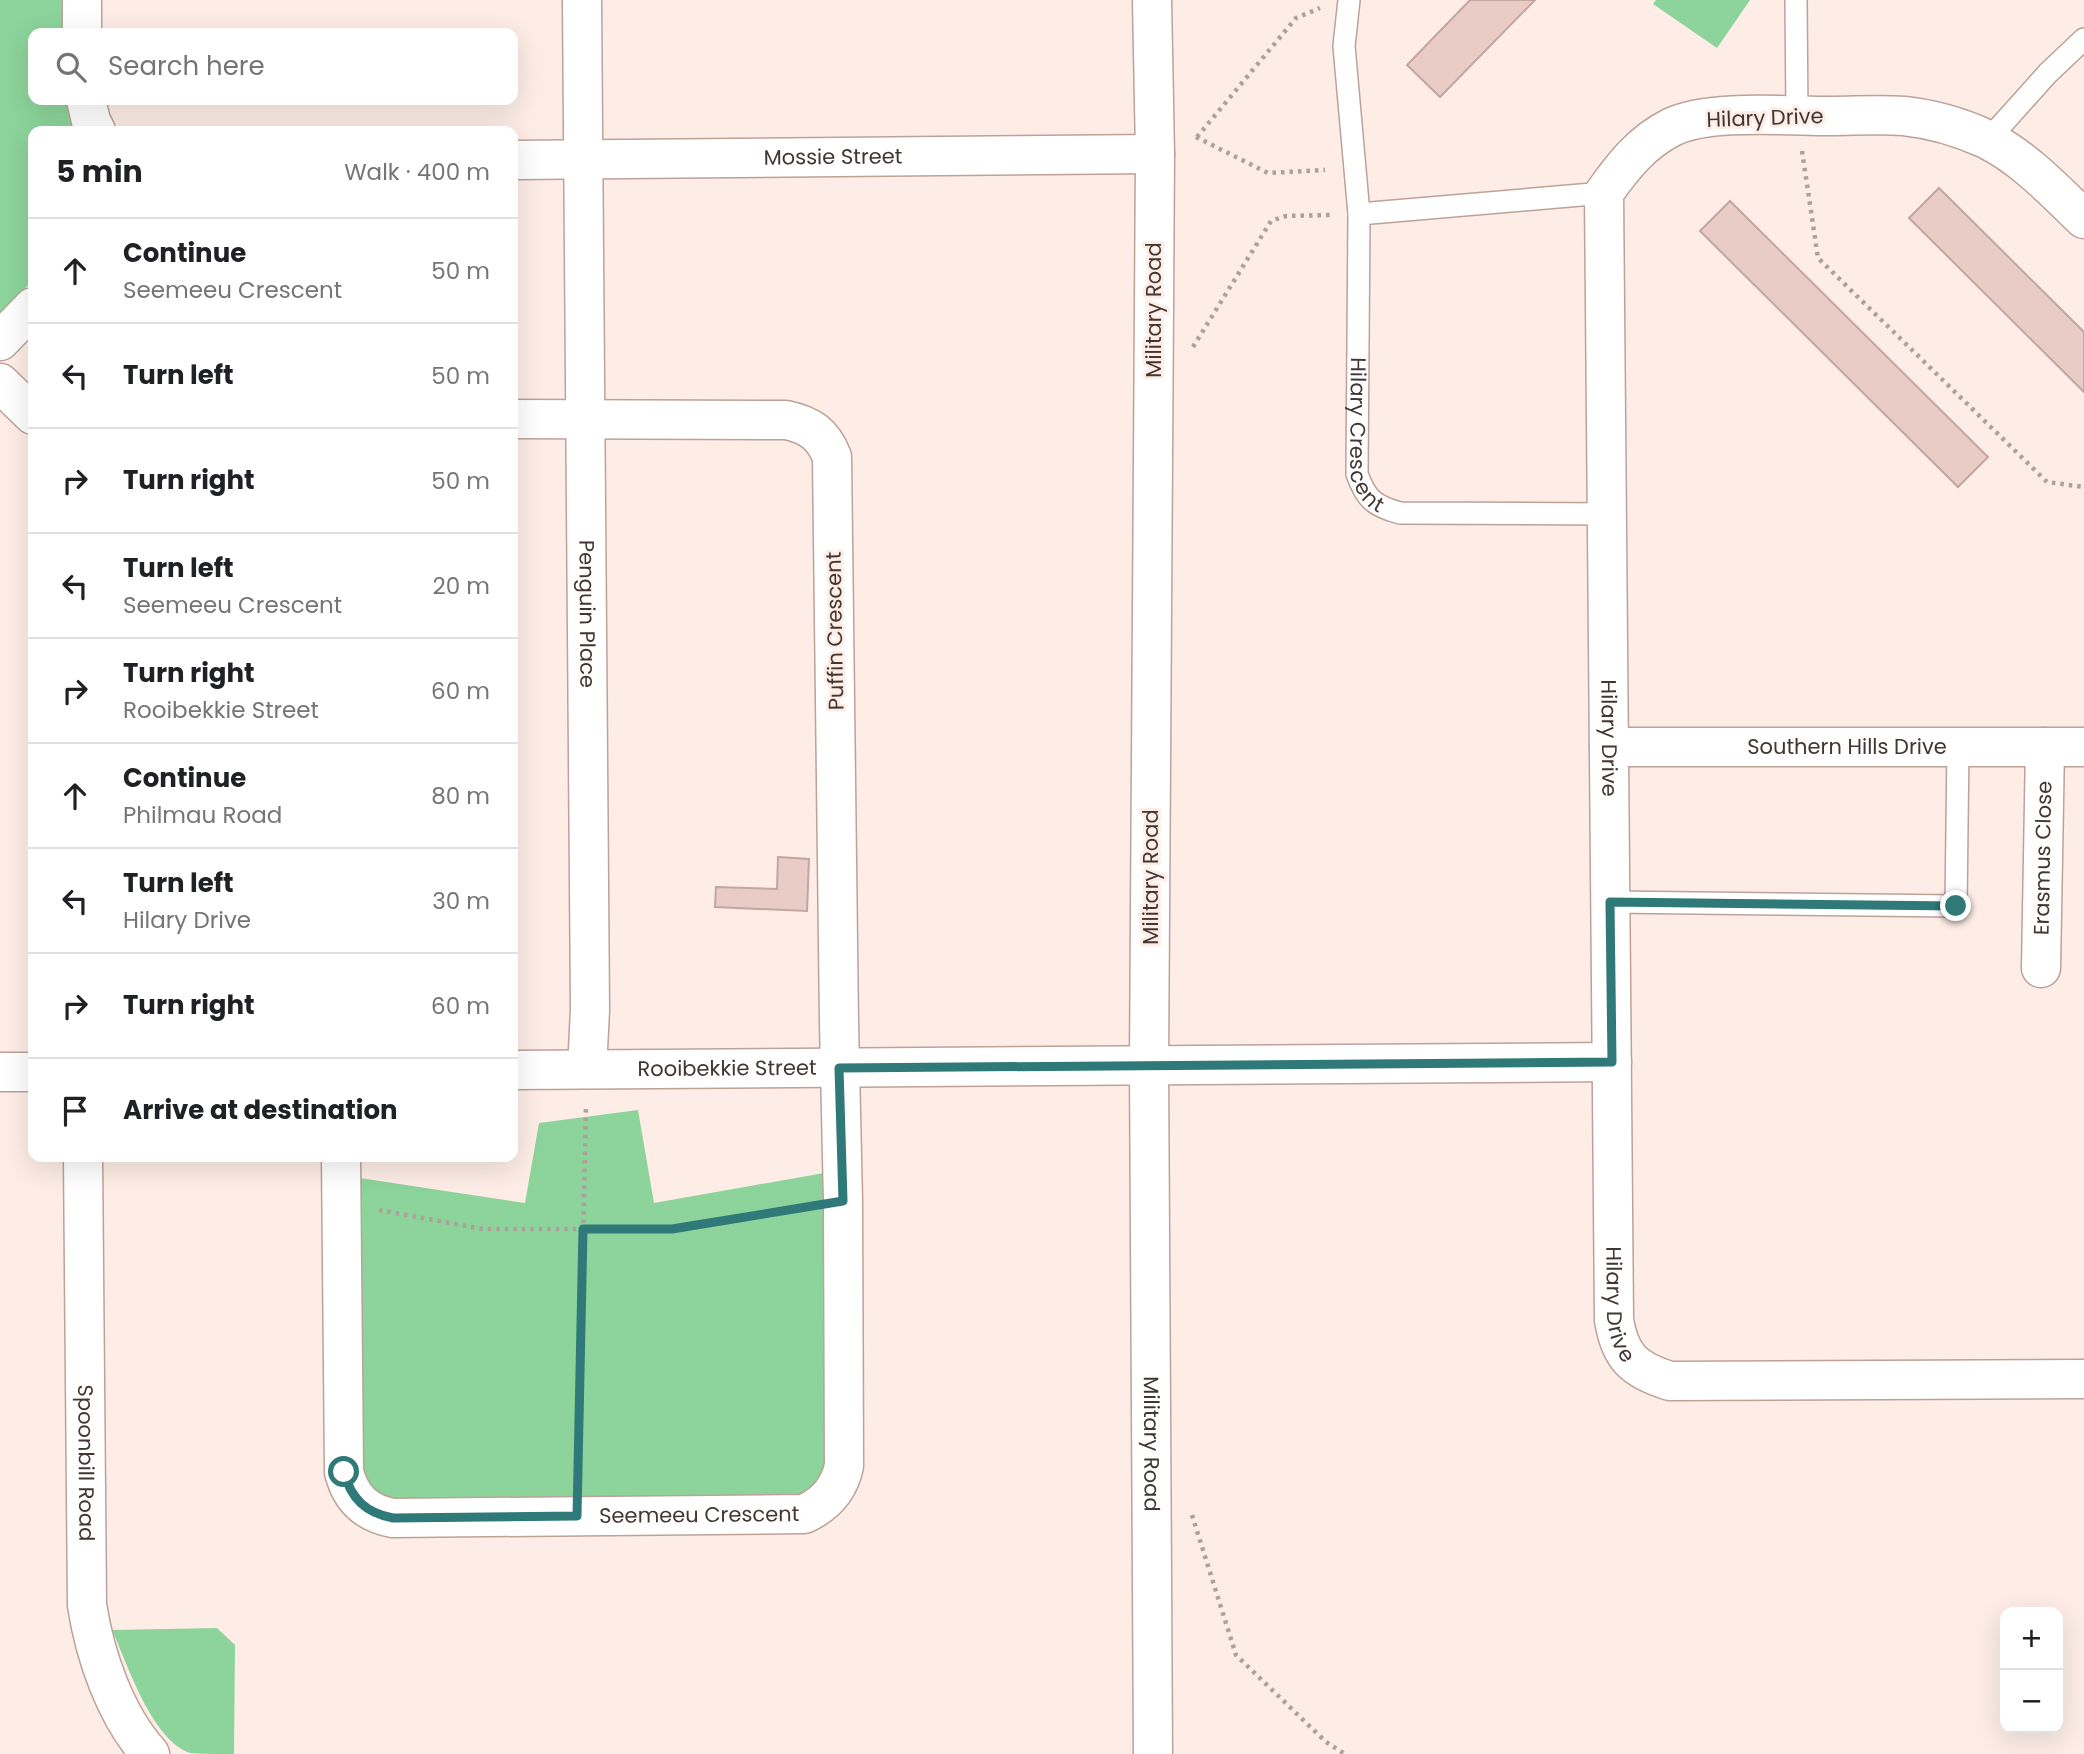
<!DOCTYPE html>
<meta charset="utf-8">
<style>
:root{--surface:#fff;--page:#f2f2f2;--text:#202124;--muted:#757577;--line:#e0e0e0}
body{margin:0;font-family:Poppins,sans-serif;background:var(--page);color:var(--text)}
.controls{position:absolute;right:21px;bottom:21px;display:grid;overflow:hidden;border-radius:14px;box-shadow:0 7px 28px #0002}
.controls button{width:63px;height:63px;display:grid;place-items:center;padding:0;border:0;border-bottom:2px solid var(--line);background:var(--surface);color:var(--text);font:35px sans-serif}
.stop{position:absolute;width:21px;height:21px;margin:-16px;border:5px solid #2f7978;border-radius:50%;background:#fff}
.stop.end{background:#2f7978;border-color:#fff;box-shadow:0 2px 7px #0008}
.list{margin:0;padding:0;list-style:none}
h2{display:flex;justify-content:space-between;align-items:center;height:91px;margin:0;padding:0 28px;font-size:30px}
h2 small{font-size:23px;font-weight:400;color:var(--muted)}
.list li{display:grid;grid-template-columns:46px 1fr auto;gap:21px;align-items:center;box-sizing:border-box;height:105px;padding:0 28px;border-top:2px solid var(--line)}
.list b{display:block;font-size:26px;white-space:nowrap}
.list p{margin:0;font-size:23px;white-space:nowrap;color:var(--muted)}
.list em{font-size:23px;font-style:normal;color:var(--muted)}
.icon{flex:none;width:38px;height:38px;fill:none;stroke:currentColor;stroke-width:2;stroke-linecap:round;stroke-linejoin:round}
.map{position:relative;flex:none;width:2084px;height:1754px;overflow:hidden}
.search{position:absolute;background:var(--surface);box-shadow:0 7px 28px #0002;left:28px;top:28px;width:490px;height:77px;display:flex;align-items:center;gap:18px;box-sizing:border-box;padding:0 24px;border-radius:14px;color:var(--muted);font-size:26px}
.panel{position:absolute;background:var(--surface);box-shadow:0 7px 28px #0002;left:28px;top:126px;width:490px;height:1036px;border-radius:14px}
.map>svg:first-child{display:block}
</style>
<div class="map">
<svg width="2084" height="1754" viewBox="0 0 2084 1754">
<rect width="100%" height="100%" fill="#fdede6"/>
<g fill="#8cd49b">
<polygon points="0,0 68,0 68,33 33,33 33,100 69,100 76,131 33,131 33,280 0,314"/>
<polygon points="1656,0 1750,0 1717,48 1653,4"/>
<polygon points="638,1110 654,1203 824,1173 827,1465 810,1495 398,1505 361,1484 353,1177 525,1203 539,1123"/>
<path d="M217,1628L235,1645L234,1754C221,1754 202,1754 190,1753C151,1739 128,1665 112,1630Z"/>
</g>
<g fill="#e9ccc6" stroke="#c3a6a1" stroke-width="2">
<polygon points="1470,0 1535,0 1440,97 1407,65"/>
<polygon points="1939,188 2084,332 2084,392 1909,218"/>
<polygon points="1730,201 1988,457 1958,487 1700,231"/>
<polygon points="778,857 809,859 807,911 715,907 716,887 777,889"/>
</g>
<g fill="none" stroke-linecap="round" stroke-linejoin="round">
<defs>
<g id="lane">
<path id="s1" d="M1349,0L1344,46L1359,214L1357,474C1366,499 1374,506 1400,513L1607,514"/>
<polyline points="1796,0 1797,116"/>
<polyline points="1988,140 2048,73 2084,39"/>
<polyline points="1359,214 1604,193"/>
<polyline points="1610,902 1956,906 1958,747"/>
</g>
<g id="street">
<polyline points="82,0 82,33"/>
<path id="s2" d="M582,0L590,1010L587,1069"/>
<polyline points="86,100 91,121 96,131"/>
<path id="s3" d="M2084,219C2054,190 2023,157 1986,139C1960,127 1932,119 1904,116C1880,114 1854,116 1830,116C1788,116 1709,109 1672,127C1642,142 1623,166 1604,193L1614,1320C1620,1357 1634,1370 1670,1381L2084,1379"/>
<polyline points="0,383 33,415"/>
<path id="s4" d="M1609,747H2084"/>
<path id="s5" d="M2041,968L2045,747"/>
<path id="s6" d="M513,1070L1612,1062"/>
<polyline points="0,1072 33,1072"/>
<path id="s7" d="M83,1157L87,1605C95,1656 115,1715 150,1754"/>
<path id="s8" d="M341,1157L344,1472C351,1499 366,1513 393,1518L804,1514C826,1504 839,1489 844,1466L843,1201L839,1023L832,457C823,434 810,425 786,420L513,419"/>
</g>
<g id="secondary">
<path id="s9" d="M1152,0L1155,154L1149,1065L1153,1754"/>
<path id="s10" d="M513,160L1155,154"/>
<polyline points="0,341 33,307"/>
</g>
</defs>
<use href="#lane" stroke="#bca297" stroke-width="24"/>
<use href="#street" stroke="#bca297" stroke-width="41"/>
<use href="#secondary" stroke="#bca297" stroke-width="41"/>
<g stroke="#aea09b" stroke-width="4.5" stroke-dasharray="3.5 5" stroke-linecap="butt">
<polyline points="1196,137 1268,173 1325,170"/>
<polyline points="1197,137 1296,18 1320,8"/>
<polyline points="1802,151 1818,258 2047,482 2084,487"/>
<polyline points="1193,347 1271,221 1286,216 1330,215"/>
<polyline points="379,1210 483,1229 672,1229 805,1208"/>
<polyline points="578,1478 586,1105"/>
<polyline points="1192,1515 1236,1655 1326,1742 1345,1754"/>
</g>
<use href="#lane" stroke="#fff" stroke-width="21"/>
<use href="#street" stroke="#fff" stroke-width="38"/>
<use href="#secondary" stroke="#fff" stroke-width="38"/>
</g>
<g fill="none" stroke-linecap="round" stroke-linejoin="round">
<path stroke="#2f7978" stroke-width="9" d="M344,1472C351,1499 366,1513 393,1518L577,1516L583,1229H672L843,1201L839,1068L1612,1062L1610,902L1956,906"/>
</g>
<g text-anchor="middle" stroke-width="6" stroke-linejoin="round" paint-order="stroke">
<g font-size="21" fill="#413632" stroke="#fdede6">
<text transform="translate(1765 118) rotate(-2)" y="7">Hilary Drive</text>
<text dy="7" stroke="none"><textPath href="#s10" startOffset="320">Mossie Street</textPath></text>
<text transform="translate(1154 310) rotate(-90)" y="7">Military Road</text>
<text dy="7" stroke="none"><textPath href="#s1" startOffset="438">Hilary Crescent</textPath></text>
<text dy="7" stroke="none"><textPath href="#s2" startOffset="614">Penguin Place</textPath></text>
<text transform="translate(835 631) rotate(-91)" y="7">Puffin Crescent</text>
<text dy="7" stroke="none"><textPath href="#s3" startOffset="1087">Hilary Drive</textPath></text>
<text dy="7" stroke="none"><textPath href="#s4" startOffset="238">Southern Hills Drive</textPath></text>
<text dy="7" stroke="none"><textPath href="#s5" startOffset="110">Erasmus Close</textPath></text>
<text transform="translate(1151 877) rotate(-90)" y="7">Military Road</text>
<text dy="7" stroke="none"><textPath href="#s6" startOffset="214">Rooibekkie Street</textPath></text>
<text dy="7" stroke="none"><textPath href="#s3" startOffset="1654">Hilary Drive</textPath></text>
<text dy="7" stroke="none"><textPath href="#s9" startOffset="1444">Military Road</textPath></text>
<text dy="7" stroke="none"><textPath href="#s7" startOffset="306">Spoonbill Road</textPath></text>
<text dy="7" stroke="none"><textPath href="#s8" startOffset="693">Seemeeu Crescent</textPath></text>
</g>
</g>
</svg>
<div class="controls">
<button>+</button>
<button>−</button>
</div>
<div class="stop" style="left:344px;top:1472px"></div>
<div class="stop end" style="left:1956px;top:906px"></div>
<div class="search"><svg class="icon" aria-label="search" viewBox="0 0 24 24"><circle cx="10" cy="10" r="6"/><path d="M15 15l6 6"/></svg>Search here</div>
<section class="panel">
<h2>5 min<small>Walk · 400 m</small></h2>
<ul class="list">
<li><svg class="icon" aria-label="ahead" viewBox="0 0 24 24"><path d="M12 20V5M6 11l6-6 6 6"/></svg><div><b>Continue</b><p>Seemeeu Crescent</p></div><em>50 m</em></li>
<li><svg class="icon" aria-label="left" viewBox="0 0 24 24"><path d="M17 20v-9H6M10 6l-5 5 5 5"/></svg><div><b>Turn left</b></div><em>50 m</em></li>
<li><svg class="icon" aria-label="right" viewBox="0 0 24 24"><path d="M7 20v-9h11M14 6l5 5-5 5"/></svg><div><b>Turn right</b></div><em>50 m</em></li>
<li><svg class="icon" aria-label="left" viewBox="0 0 24 24"><path d="M17 20v-9H6M10 6l-5 5 5 5"/></svg><div><b>Turn left</b><p>Seemeeu Crescent</p></div><em>20 m</em></li>
<li><svg class="icon" aria-label="right" viewBox="0 0 24 24"><path d="M7 20v-9h11M14 6l5 5-5 5"/></svg><div><b>Turn right</b><p>Rooibekkie Street</p></div><em>60 m</em></li>
<li><svg class="icon" aria-label="ahead" viewBox="0 0 24 24"><path d="M12 20V5M6 11l6-6 6 6"/></svg><div><b>Continue</b><p>Philmau Road</p></div><em>80 m</em></li>
<li><svg class="icon" aria-label="left" viewBox="0 0 24 24"><path d="M17 20v-9H6M10 6l-5 5 5 5"/></svg><div><b>Turn left</b><p>Hilary Drive</p></div><em>30 m</em></li>
<li><svg class="icon" aria-label="right" viewBox="0 0 24 24"><path d="M7 20v-9h11M14 6l5 5-5 5"/></svg><div><b>Turn right</b></div><em>60 m</em></li>
<li><svg class="icon" aria-label="arrive" viewBox="0 0 24 24"><path d="M6 21V4h12l-3 4 3 4H6"/></svg><div><b>Arrive at destination</b></div></li>
</ul>
</section>
</div>
